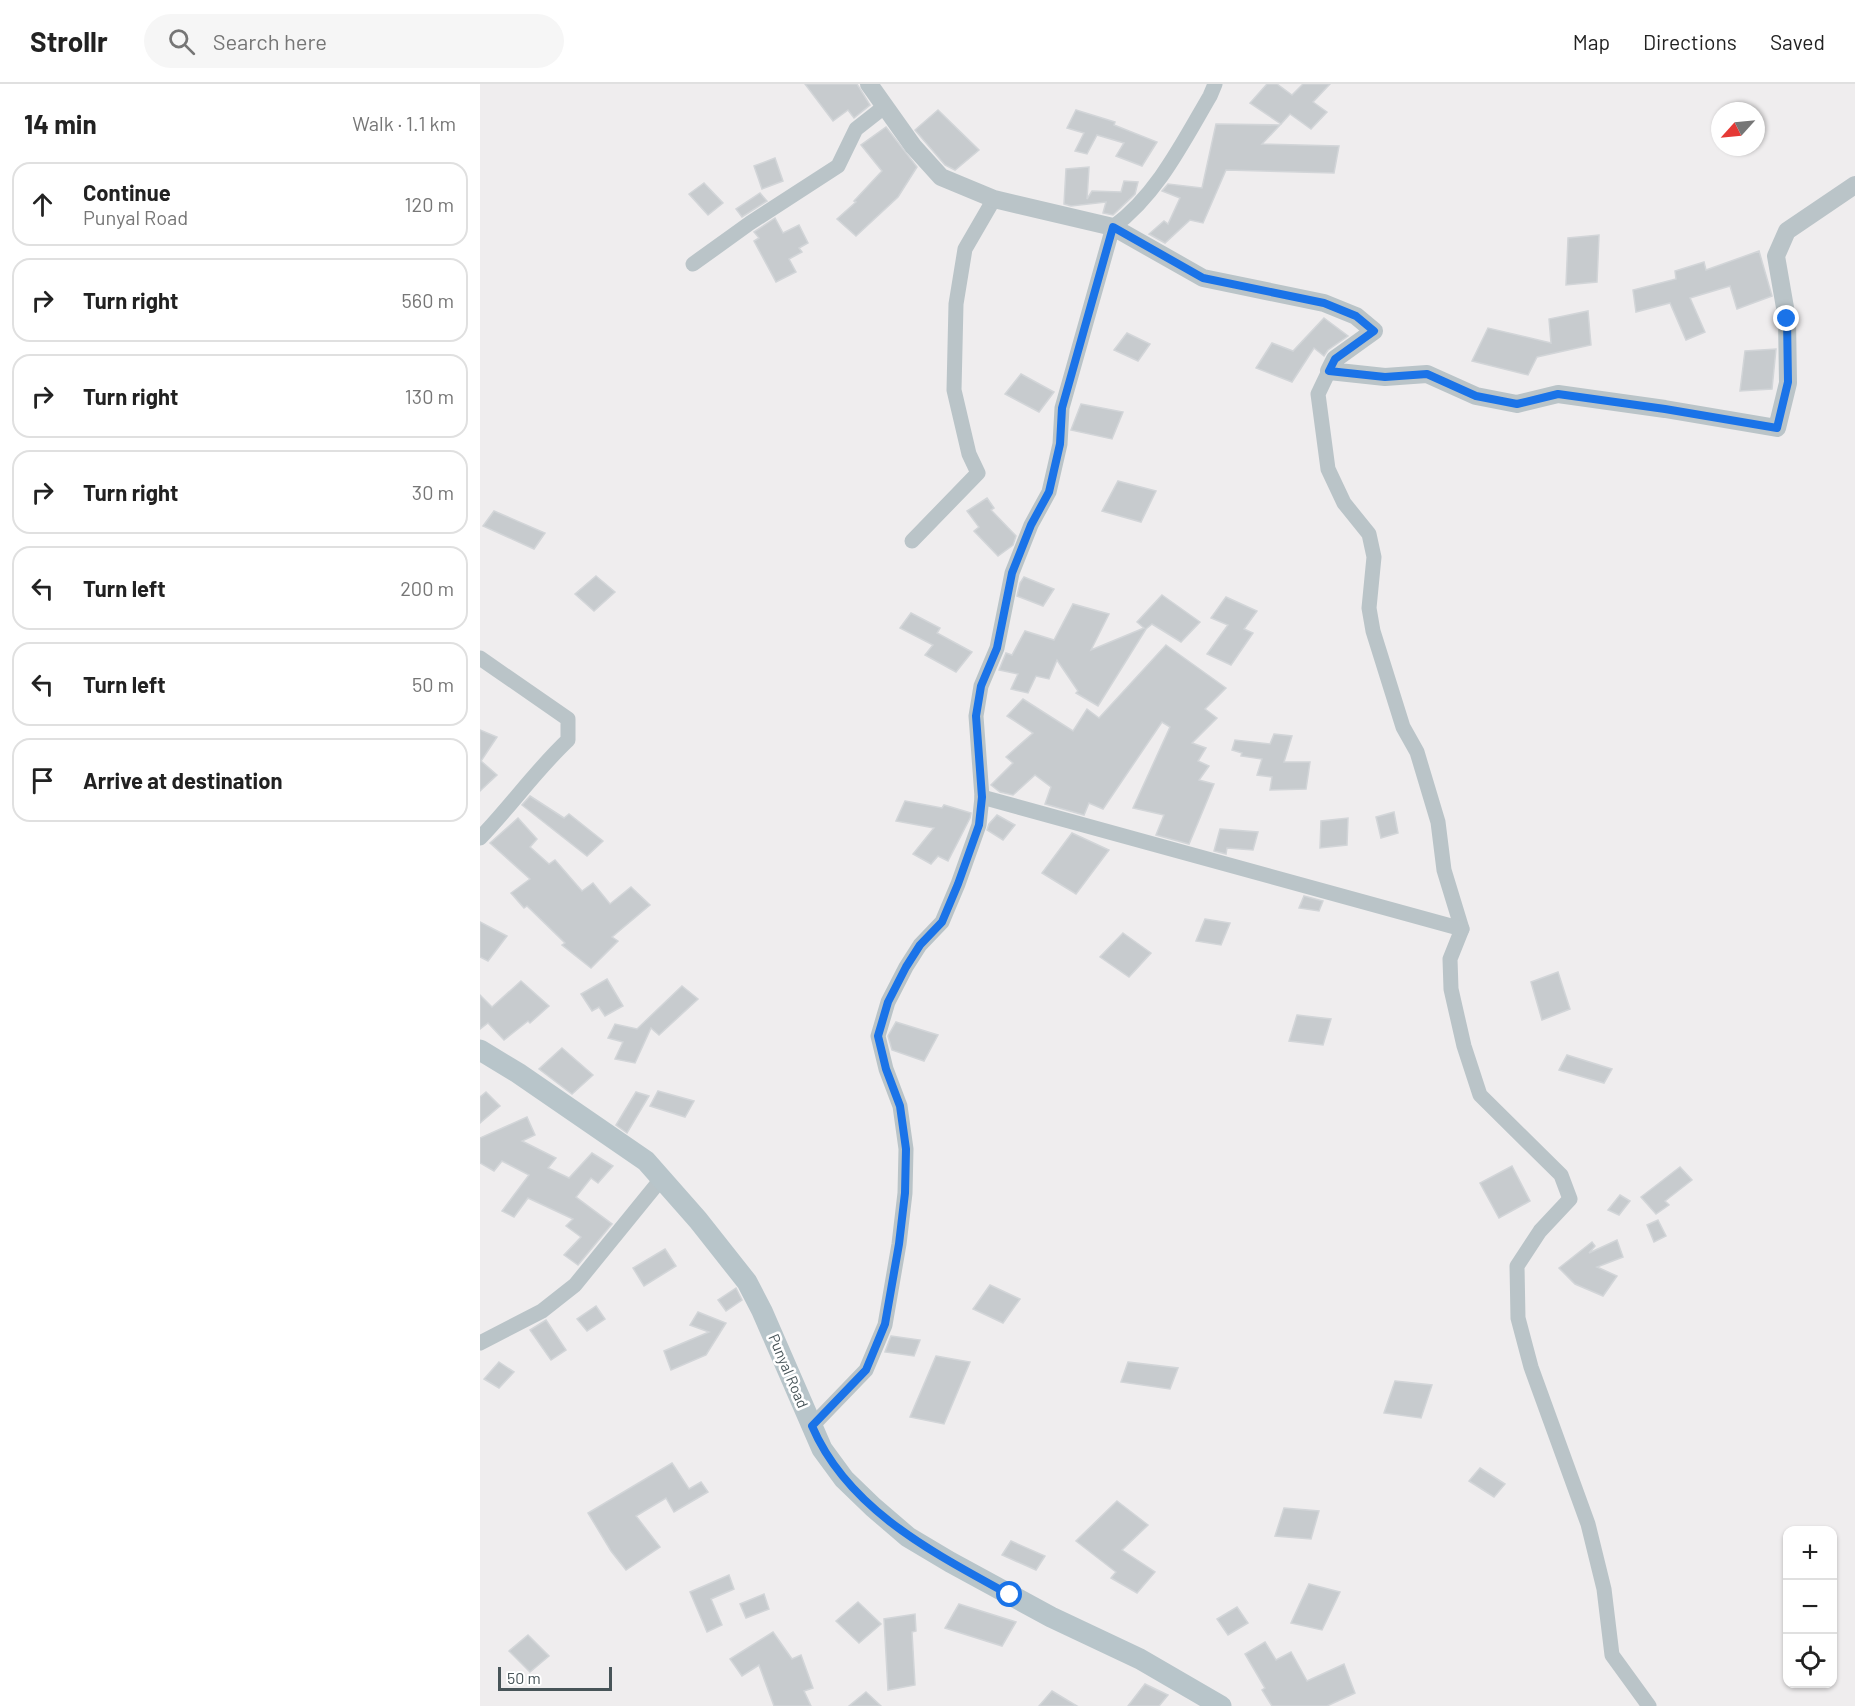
<!DOCTYPE html>
<meta charset="utf-8">
<style>
:root{--surface:#fff;--page:#f6f6f6;--text:#222;--muted:#767676;--line:#e0e0e0}
body{margin:0;font-family:Barlow,sans-serif;background:var(--page);color:var(--text)}
.controls{position:absolute;right:18px;bottom:18px;display:grid;overflow:hidden;border-radius:12px;box-shadow:0 2px 4px #0004}
.controls button{width:54px;height:54px;display:grid;place-items:center;padding:0;border:0;border-bottom:2px solid var(--line);background:var(--surface);color:var(--text);font:30px sans-serif}
.compass{position:absolute;left:1231px;top:18px;width:54px;height:54px;border-radius:50%;background:var(--surface);box-shadow:0 2px 4px #0004;rotate:243deg}
.scale{position:absolute;left:18px;bottom:15px;width:114px;box-sizing:border-box;padding-left:6px;border:3px solid #475458;border-top:0;font-size:16px;line-height:21px;white-space:nowrap;color:#475458;-webkit-text-stroke:4px #fff;paint-order:stroke}
.stop{position:absolute;width:18px;height:18px;margin:-14px;border:4px solid #1a73e8;border-radius:50%;background:#fff}
.stop.end{background:#1a73e8;border-color:#fff;box-shadow:0 2px 6px #0008}
.list{margin:0;padding:0;list-style:none}
h2{display:flex;justify-content:space-between;align-items:center;height:78px;margin:0;padding:0 24px;font-size:26px}
h2 small{font-size:20px;font-weight:400;color:var(--muted)}
.list li{display:grid;grid-template-columns:39px 1fr auto;gap:18px;align-items:center;box-sizing:border-box;height:84px;margin:0 12px 12px;padding:0 12px;border:2px solid var(--line);border-radius:18px}
.list b{display:block;font-size:22px;white-space:nowrap}
.list p{margin:0;font-size:20px;white-space:nowrap;color:var(--muted)}
.list em{font-size:20px;font-style:normal;color:var(--muted)}
.icon{flex:none;width:33px;height:33px;fill:none;stroke:currentColor;stroke-width:2;stroke-linecap:round;stroke-linejoin:round}
.map{position:relative;flex:none;width:1375px;height:1622px;overflow:hidden}
header{display:flex;align-items:center;gap:36px;box-sizing:border-box;height:84px;padding:0 30px;background:var(--surface);border-bottom:2px solid var(--line)}
header strong{font-size:28px}
nav{display:flex;gap:33px;margin-inline-start:auto;font-size:21px}
.search{width:420px;height:54px;background:var(--page);display:flex;align-items:center;gap:15px;box-sizing:border-box;padding:0 21px;border-radius:33px;color:var(--muted);font-size:22px}
main{display:flex}
aside{flex:1;background:var(--surface)}
.map>svg:first-child{display:block}
</style>
<header>
<strong>Strollr</strong>
<div class="search"><svg class="icon" aria-label="search" viewBox="0 0 24 24"><circle cx="10" cy="10" r="6"/><path d="M15 15l6 6"/></svg>Search here</div>
<nav><a>Map</a><a>Directions</a><a>Saved</a></nav>
</header>
<main>
<aside>
<h2>14 min<small>Walk · 1.1 km</small></h2>
<ul class="list">
<li><svg class="icon" aria-label="ahead" viewBox="0 0 24 24"><path d="M12 20V5M6 11l6-6 6 6"/></svg><div><b>Continue</b><p>Punyal Road</p></div><em>120 m</em></li>
<li><svg class="icon" aria-label="right" viewBox="0 0 24 24"><path d="M7 20v-9h11M14 6l5 5-5 5"/></svg><div><b>Turn right</b></div><em>560 m</em></li>
<li><svg class="icon" aria-label="right" viewBox="0 0 24 24"><path d="M7 20v-9h11M14 6l5 5-5 5"/></svg><div><b>Turn right</b></div><em>130 m</em></li>
<li><svg class="icon" aria-label="right" viewBox="0 0 24 24"><path d="M7 20v-9h11M14 6l5 5-5 5"/></svg><div><b>Turn right</b></div><em>30 m</em></li>
<li><svg class="icon" aria-label="left" viewBox="0 0 24 24"><path d="M17 20v-9H6M10 6l-5 5 5 5"/></svg><div><b>Turn left</b></div><em>200 m</em></li>
<li><svg class="icon" aria-label="left" viewBox="0 0 24 24"><path d="M17 20v-9H6M10 6l-5 5 5 5"/></svg><div><b>Turn left</b></div><em>50 m</em></li>
<li><svg class="icon" aria-label="arrive" viewBox="0 0 24 24"><path d="M6 21V4h12l-3 4 3 4H6"/></svg><div><b>Arrive at destination</b></div></li>
</ul>
</aside>
<div class="map">
<svg width="1375" height="1622" viewBox="0 0 1375 1622">
<rect width="100%" height="100%" fill="#efedee"/>
<g fill="#c7cbce" stroke="#d2d5d8" stroke-width="1.5">
<polygon points="325,0 377,0 390,21 374,34 368,26 353,37"/>
<polygon points="787,0 797,0 812,11 823,0 850,0 833,18 847,28 831,45 810,30 801,40 770,19"/>
<polygon points="458,26 499,66 475,86 465,81 435,46"/>
<polygon points="596,26 635,38 634,41 677,58 662,82 636,72 644,59 617,51 607,70 595,67 604,49 587,44"/>
<polygon points="736,40 800,41 782,60 859,62 854,89 746,86 723,139 710,136 685,159 669,150 684,137 688,140 700,114 682,107 688,100 722,104"/>
<polygon points="406,43 437,83 418,113 376,152 357,135 376,118 374,117 402,87 381,61"/>
<polygon points="295,74 303,97 282,105 274,82"/>
<polygon points="609,83 607,115 612,107 641,108 644,97 658,98 655,110 633,131 623,129 626,118 591,122 584,120 586,85"/>
<polygon points="224,99 243,119 228,131 209,110"/>
<polygon points="280,109 287,117 262,133 256,125"/>
<polygon points="295,134 303,149 319,141 328,159 319,164 322,168 309,175 316,188 296,198 274,157 279,154 274,148"/>
<polygon points="1119,151 1117,198 1086,201 1088,154"/>
<polygon points="1279,167 1292,212 1257,225 1250,202 1210,214 1225,248 1206,256 1190,219 1156,228 1153,206 1196,195 1195,187 1224,178 1226,186"/>
<polygon points="1108,227 1111,261 1057,273 1048,291 992,277 1008,244 1071,259 1069,235"/>
<polygon points="844,234 868,252 848,266 844,272 834,264 812,298 776,284 792,259 813,267"/>
<polygon points="647,249 670,260 658,277 634,266"/>
<polygon points="1296,265 1292,305 1260,307 1265,267"/>
<polygon points="541,290 574,308 559,328 525,310"/>
<polygon points="601,320 643,328 632,355 591,346"/>
<polygon points="638,397 676,407 661,438 622,427"/>
<polygon points="507,414 514,424 511,426 536,452 533,461 518,472 494,447 499,443 487,427"/>
<polygon points="14,427 65,449 54,465 3,442"/>
<polygon points="116,492 135,508 114,527 95,510"/>
<polygon points="544,493 574,505 563,522 537,512 540,499"/>
<polygon points="682,511 720,538 701,558 672,540 666,545 618,622 596,609 598,607 577,576 569,595 556,592 548,609 531,605 538,590 519,586 526,569 532,571 545,547 574,556 593,520 629,530 611,566 664,544 657,538"/>
<polygon points="746,513 777,527 764,545 773,549 751,581 727,570 748,541 731,534"/>
<polygon points="431,529 460,544 457,549 492,568 476,588 445,571 453,561 420,544"/>
<polygon points="686,561 746,604 725,625 737,634 712,659 726,664 718,677 729,682 719,696 734,700 709,760 676,751 684,731 653,724 690,643 682,638 623,725 609,719 604,731 565,720 571,703 555,691 533,711 520,708 511,701 533,679 526,673 553,649 527,632 543,615 593,647 607,625 619,634"/>
<polygon points="0,646 17,653 1,677 17,691 0,707"/>
<polygon points="794,650 812,652 804,678 830,678 826,705 790,706 792,693 777,691 782,675 761,672 762,669 752,666 755,656 790,660"/>
<polygon points="50,712 84,734 89,730 123,757 107,772 42,721"/>
<polygon points="425,717 462,724 464,721 491,729 490,734 468,777 458,772 451,780 433,770 454,744 416,737"/>
<polygon points="914,728 918,749 901,754 896,733"/>
<polygon points="517,731 535,741 523,756 507,746 509,740"/>
<polygon points="38,734 57,755 50,763 69,780 75,776 102,807 113,799 130,820 151,803 170,821 132,853 138,857 111,884 82,861 85,859 47,822 44,824 31,809 50,795 10,759"/>
<polygon points="868,734 867,761 840,764 841,737"/>
<polygon points="740,745 778,748 773,766 747,764 746,770 734,767"/>
<polygon points="592,749 629,766 596,810 562,789"/>
<polygon points="824,812 843,817 839,827 819,824"/>
<polygon points="725,835 750,839 741,861 716,857"/>
<polygon points="0,838 27,852 8,877 0,873"/>
<polygon points="643,849 671,869 649,893 620,873"/>
<polygon points="1078,888 1090,925 1062,936 1051,898"/>
<polygon points="127,895 143,922 125,932 119,923 112,927 101,910"/>
<polygon points="41,897 69,922 50,939 48,937 24,956 8,939 0,945 0,911 12,923"/>
<polygon points="202,902 218,915 179,951 171,944 155,979 135,975 143,958 128,954 135,940 157,945"/>
<polygon points="817,931 851,935 843,961 809,957"/>
<polygon points="416,938 458,951 444,977 412,966 408,952"/>
<polygon points="82,964 113,991 92,1010 59,985"/>
<polygon points="1087,971 1132,985 1124,999 1079,986"/>
<polygon points="178,1007 214,1017 205,1033 170,1022"/>
<polygon points="6,1008 20,1022 0,1039 0,1013"/>
<polygon points="156,1008 169,1012 147,1049 136,1041"/>
<polygon points="47,1033 55,1051 42,1057 76,1074 68,1084 89,1094 112,1069 133,1082 118,1099 111,1094 96,1113 132,1140 98,1181 84,1171 101,1153 86,1142 93,1135 48,1114 34,1133 22,1127 49,1091 22,1077 14,1087 0,1079 0,1054"/>
<polygon points="1032,1082 1050,1117 1019,1134 1000,1099"/>
<polygon points="1200,1083 1212,1096 1185,1117 1189,1121 1176,1130 1161,1113"/>
<polygon points="1140,1111 1150,1117 1139,1131 1128,1126"/>
<polygon points="1178,1136 1186,1152 1174,1158 1167,1141"/>
<polygon points="1137,1156 1143,1173 1117,1183 1137,1192 1123,1212 1095,1200 1079,1184 1112,1158 1115,1162 1109,1169"/>
<polygon points="185,1165 196,1182 164,1202 153,1184"/>
<polygon points="510,1201 540,1215 523,1239 493,1225"/>
<polygon points="256,1204 262,1216 246,1227 238,1216"/>
<polygon points="116,1222 125,1235 107,1247 97,1235"/>
<polygon points="218,1228 246,1239 226,1271 191,1286 184,1267 229,1248 210,1241"/>
<polygon points="66,1236 86,1266 71,1276 50,1246"/>
<polygon points="411,1252 440,1256 434,1272 405,1268"/>
<polygon points="456,1272 490,1278 464,1340 430,1333"/>
<polygon points="19,1278 34,1288 19,1304 4,1295"/>
<polygon points="648,1278 698,1284 690,1305 641,1298"/>
<polygon points="915,1297 952,1301 941,1334 904,1329"/>
<polygon points="192,1379 209,1405 221,1398 228,1408 194,1428 186,1414 156,1432 180,1463 146,1486 131,1467 108,1429"/>
<polygon points="1000,1384 1025,1400 1014,1413 989,1397"/>
<polygon points="637,1417 668,1441 642,1466 675,1488 657,1509 631,1494 636,1488 596,1457"/>
<polygon points="804,1424 839,1427 831,1455 795,1452"/>
<polygon points="531,1457 565,1472 556,1486 522,1471"/>
<polygon points="249,1491 254,1505 231,1515 242,1541 227,1548 210,1508"/>
<polygon points="829,1500 860,1508 842,1546 811,1539"/>
<polygon points="284,1510 289,1525 266,1534 260,1520"/>
<polygon points="378,1518 401,1540 379,1559 356,1537"/>
<polygon points="479,1520 536,1538 522,1562 465,1544"/>
<polygon points="757,1523 768,1539 748,1551 737,1535"/>
<polygon points="435,1530 436,1547 432,1548 435,1601 408,1606 404,1535"/>
<polygon points="293,1548 312,1575 321,1571 333,1604 324,1607 331,1622 294,1622 279,1581 262,1592 250,1575"/>
<polygon points="48,1551 69,1572 50,1588 29,1567"/>
<polygon points="785,1558 796,1576 811,1568 827,1597 864,1580 875,1609 847,1622 792,1622 782,1606 785,1604 765,1570"/>
<polygon points="665,1600 688,1611 679,1622 648,1622"/>
<polygon points="572,1607 597,1622 559,1622"/>
<polygon points="386,1608 401,1622 369,1622"/>
</g>
<g fill="none" stroke-linecap="round" stroke-linejoin="round">
<g stroke="#bac4c8" stroke-width="15">
<polyline points="213,180 270,139 358,82 376,45 404,23"/>
<polyline points="849,287 838,310 848,385 864,419 889,450 894,473 889,524 893,547 923,643 937,668 958,738 964,786 982,845 970,875 971,905 984,962 1000,1011 1081,1091 1090,1115 1060,1147 1037,1182 1038,1234 1051,1283 1108,1440 1124,1505 1132,1571 1169,1622"/>
<polyline points="432,457 498,389 489,370 474,306 476,220 485,165 514,115"/>
<path d="M0,574L88,635V656C56,686 31,722 0,754"/>
<polyline points="502,713 982,845"/>
<polyline points="0,1259 62,1227 95,1201 182,1094"/>
<path d="M332,1342L386,1286L405,1241L419,1160L425,1109L426,1065L420,1022L406,985L398,952L408,918L426,883L440,861L462,838L478,800L499,741L502,713L496,632L501,602L517,564L532,489L551,441L569,408L580,360L582,324L633,143C677,111 703,58 730,12L735,0"/>
</g>
<polyline stroke="#bac4c8" stroke-width="18" points="389,0 433,62 461,93 514,115 633,143 723,194 844,219 876,232 894,247 855,275 849,287 905,293 947,290 996,312 1037,320 1078,310 1185,325 1297,344 1308,299 1307,235 1296,172 1307,147 1375,101"/>
<polyline stroke="#b8c5ca" stroke-width="21" points="0,966 38,989 166,1077 218,1136 267,1198 282,1227 342,1365 364,1395 393,1423 428,1453 470,1478 571,1533 660,1575 741,1622"/>
</g>
<g fill="none" stroke-linecap="round" stroke-linejoin="round">
<path stroke="#1a73e8" stroke-width="8" d="M530,1511C454,1469 368,1426 332,1342L386,1286L405,1240L419,1160L425,1109L426,1065L420,1022L406,985L398,952L408,918L426,883L440,861L462,838L478,800L499,741L502,713L496,632L501,602L517,564L532,489L551,441L569,408L580,360L582,324L633,143L723,194L844,219L876,232L894,247L855,275L849,287L905,293L947,290L996,312L1037,320L1078,310L1185,325L1297,344L1308,298L1307,235"/>
</g>
<g text-anchor="middle" stroke-width="5" stroke-linejoin="round" paint-order="stroke">
<g font-size="15" fill="#475458" stroke="#fff">
<text transform="translate(308 1287) rotate(67)" y="5">Punyal Road</text>
</g>
</g>
</svg>
<div class="controls">
<button>+</button>
<button>−</button>
<button><svg class="icon" aria-label="locate" viewBox="0 0 24 24"><circle cx="12" cy="12" r="6"/><path d="M12 2v4M12 18v4M2 12h4M18 12h4"/></svg></button>
</div>
<svg class="compass" viewBox="-18 -18 36 36"><path d="M0-13l5 13h-10z" fill="#e53935"/><path d="M0 13l5-13h-10z" fill="#767676"/></svg>
<div class="scale">50 m</div>
<div class="stop" style="left:530px;top:1511px"></div>
<div class="stop end" style="left:1307px;top:235px"></div>
</div>
</main>
